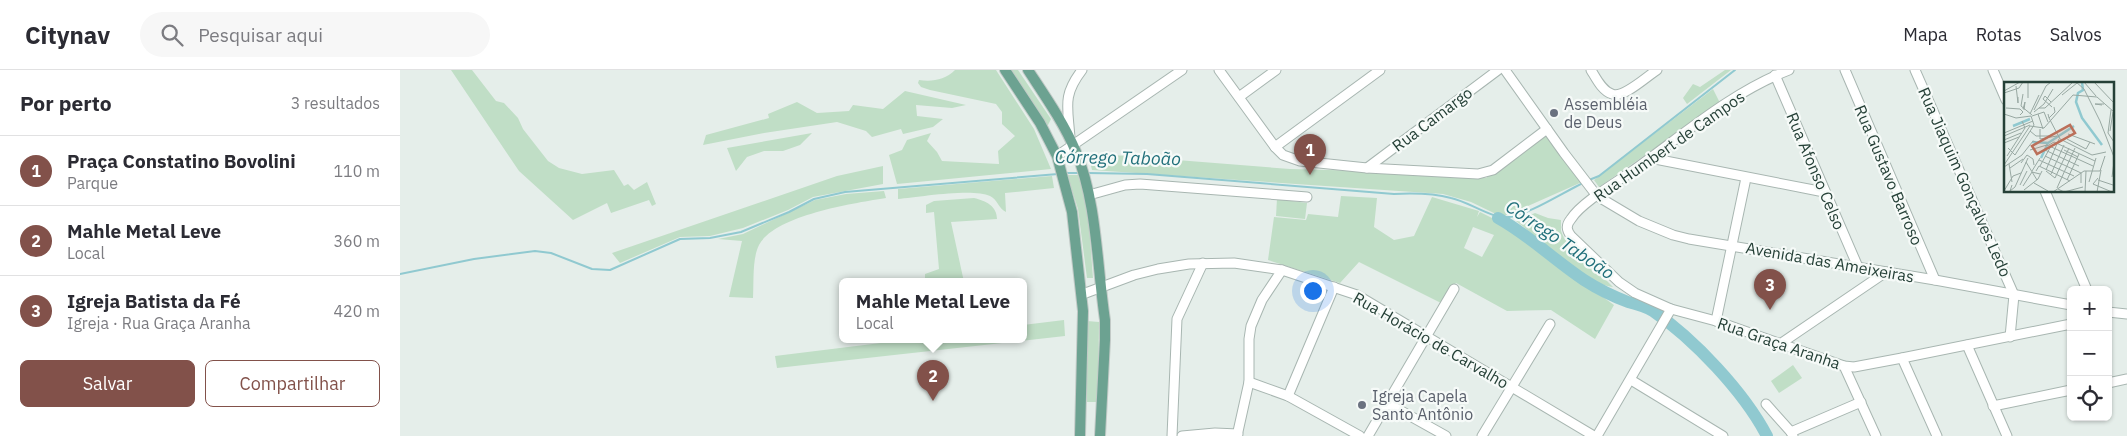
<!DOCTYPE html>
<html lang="pt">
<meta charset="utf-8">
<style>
:root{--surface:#fff;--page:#f7f7f7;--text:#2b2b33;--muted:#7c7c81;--line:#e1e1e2;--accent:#82514a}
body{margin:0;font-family:"IBM Plex Sans",sans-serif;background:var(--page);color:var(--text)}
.controls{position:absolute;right:15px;bottom:15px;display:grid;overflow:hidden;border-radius:8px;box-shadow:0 1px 4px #0004}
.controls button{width:45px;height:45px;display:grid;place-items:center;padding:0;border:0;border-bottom:1px solid var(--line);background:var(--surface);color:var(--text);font:25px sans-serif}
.you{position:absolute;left:912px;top:220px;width:18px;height:18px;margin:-12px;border:4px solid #fff;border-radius:50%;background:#1a73e8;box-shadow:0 0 0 8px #1a73e833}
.badge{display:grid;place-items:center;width:32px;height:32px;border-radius:50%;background:var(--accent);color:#fff;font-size:16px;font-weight:700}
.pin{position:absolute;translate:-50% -41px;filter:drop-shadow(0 1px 2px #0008)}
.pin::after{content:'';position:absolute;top:26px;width:18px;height:15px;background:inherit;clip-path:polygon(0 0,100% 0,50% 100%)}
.popup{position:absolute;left:439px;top:208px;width:188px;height:65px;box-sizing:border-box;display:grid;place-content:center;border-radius:8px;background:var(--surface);filter:drop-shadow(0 1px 4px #0005);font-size:16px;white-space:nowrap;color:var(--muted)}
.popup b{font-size:19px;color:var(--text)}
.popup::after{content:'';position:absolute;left:50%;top:100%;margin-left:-10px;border:10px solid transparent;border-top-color:var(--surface)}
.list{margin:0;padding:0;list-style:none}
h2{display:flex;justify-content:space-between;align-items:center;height:65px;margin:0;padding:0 20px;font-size:21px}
h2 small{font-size:16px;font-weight:400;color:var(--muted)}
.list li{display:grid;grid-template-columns:32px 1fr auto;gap:15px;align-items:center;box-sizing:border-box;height:70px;padding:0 20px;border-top:1px solid var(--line)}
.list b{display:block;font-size:19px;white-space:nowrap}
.list p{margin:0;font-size:16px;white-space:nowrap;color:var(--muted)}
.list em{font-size:16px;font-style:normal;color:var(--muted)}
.actions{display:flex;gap:10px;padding:15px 20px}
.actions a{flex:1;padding:11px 0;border:1px solid var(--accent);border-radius:8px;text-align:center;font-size:18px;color:var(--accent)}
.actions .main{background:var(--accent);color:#fff}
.icon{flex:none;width:28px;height:28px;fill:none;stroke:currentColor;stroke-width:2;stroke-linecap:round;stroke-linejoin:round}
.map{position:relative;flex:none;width:1727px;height:366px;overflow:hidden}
header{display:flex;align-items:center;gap:30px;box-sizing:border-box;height:70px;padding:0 25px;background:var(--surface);border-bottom:1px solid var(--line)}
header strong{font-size:24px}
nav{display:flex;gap:28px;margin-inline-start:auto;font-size:18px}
.search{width:350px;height:45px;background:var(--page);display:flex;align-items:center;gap:12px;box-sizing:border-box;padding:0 18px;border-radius:28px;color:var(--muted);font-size:19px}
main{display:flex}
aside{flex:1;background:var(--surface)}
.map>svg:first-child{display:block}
</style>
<header>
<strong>Citynav</strong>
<div class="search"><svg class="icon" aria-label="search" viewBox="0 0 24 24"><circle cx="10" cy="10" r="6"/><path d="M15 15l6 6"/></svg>Pesquisar aqui</div>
<nav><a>Mapa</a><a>Rotas</a><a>Salvos</a></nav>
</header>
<main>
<aside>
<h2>Por perto<small>3 resultados</small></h2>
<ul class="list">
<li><span class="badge">1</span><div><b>Praça Constatino Bovolini</b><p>Parque</p></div><em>110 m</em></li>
<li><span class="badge">2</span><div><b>Mahle Metal Leve</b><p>Local</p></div><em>360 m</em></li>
<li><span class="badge">3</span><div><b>Igreja Batista da Fé</b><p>Igreja · Rua Graça Aranha</p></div><em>420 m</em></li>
</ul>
<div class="actions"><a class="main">Salvar</a><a>Compartilhar</a></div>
</aside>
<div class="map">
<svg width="1727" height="366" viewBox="0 0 1727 366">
<rect width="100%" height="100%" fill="#e5eeea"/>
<g fill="#c0dec6" fill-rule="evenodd">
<polygon points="51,0 72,0 96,31 104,33 118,48 123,59 148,91 159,98 182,104 214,100 224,116 228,114 234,120 247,112 256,134 252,136 249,130 211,143 207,133 173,150 119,101"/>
<path d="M555,0H596L634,59L651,99L497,114L489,85L502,80L507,70L531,63L527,71L537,82L542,91L599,94L598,81L615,66L602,54V42L596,34L530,20L521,17L518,13L519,10C532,12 545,10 555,0Z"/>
<polygon points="609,0 618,0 651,49 647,57"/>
<polygon points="1325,0 1331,0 1287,34 1283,28 1293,14 1300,17"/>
<polygon points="1313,19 1320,33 1199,117 1194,110"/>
<polygon points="505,21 566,35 552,38 516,35 517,46 543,49 533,57 503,64 501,59 472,67 466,61 437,52 364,63 303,75 306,65 369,48 368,44 397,32 417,43 449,41 453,35 483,39"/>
<polygon points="412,63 400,75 383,81 364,81 347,87 336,101 327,78"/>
<polygon points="1148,63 1182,112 1108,145 1098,145 1071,132 1043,124 692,100 688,83 890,99 1006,102 1086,108"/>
<polygon points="483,96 483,114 413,127 388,140 343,158 310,166 280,167 220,193 212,183 437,106"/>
<path d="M667,105H678C690,137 690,173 693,208H687L678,139Z"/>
<path d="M652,106L654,118L605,123L606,142C599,139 597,129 590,126C573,118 519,127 498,129V119Z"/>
<path d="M484,121L486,128C455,133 375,145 359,175C352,189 354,212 353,228L329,227L342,171L318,169L343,164L415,130L446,124Z"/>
<path d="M941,126L977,128L974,157L994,170L1014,166L1032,127L1079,141L1077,147L1080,142L1114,159L1121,168L1214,235L1195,269L1151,240L1107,241L1056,213L1041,233L959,192L940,213L868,190L874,147L906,150L908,144L938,147ZM1073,157L1094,165L1082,187L1064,178Z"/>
<path d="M574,128C586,131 597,136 597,149L551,152L564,212H493V211H525V204L539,199L534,142L526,143V135L534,131Z"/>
<polygon points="877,129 907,133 905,149 876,146"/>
<path d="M1135,143L1148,148L1161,150V161L1164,168L1213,217C1185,214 1140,169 1116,151Z"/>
<polygon points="664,250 665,266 377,298 375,286 505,270 623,270 623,255"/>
<polygon points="687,251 699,252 698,332 687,332"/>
<polygon points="1393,295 1402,308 1379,323 1371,311"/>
</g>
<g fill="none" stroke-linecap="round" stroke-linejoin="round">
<g stroke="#90c9d0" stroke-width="2">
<polyline points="666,103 681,103"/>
<path d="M688,103L747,104L994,124C1013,123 1032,123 1051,128C1070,132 1091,149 1109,147C1128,145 1164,122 1183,113"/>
<polyline points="1189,110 1199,106 1335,0"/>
<polyline points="0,204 74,189 135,181 151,183 192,199 210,200 280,169 310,168 341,162 389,142 414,129 445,122 658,104"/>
</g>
<path stroke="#90c9d0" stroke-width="12" d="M1098,148C1129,165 1154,190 1184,210C1198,219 1212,226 1228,232C1236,234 1246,237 1253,241C1294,269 1344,322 1367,366"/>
<defs>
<g id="minor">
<polyline points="819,0 875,77 883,85 900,91 967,98 1078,104 1093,100 1147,59"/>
<polyline points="1105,0 1164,83 1197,126 1239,151 1273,165 1289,169 1535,210 1671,235"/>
<path d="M1191,0C1196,8 1202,21 1212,24C1223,29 1247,6 1257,0"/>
<path d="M1389,0C1330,23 1282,66 1231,102C1215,113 1181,133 1171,149C1166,155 1166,159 1171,166L1219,212L1235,223L1271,239L1316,251L1444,296L1454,297L1502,288L1671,254"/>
<polyline points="1445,0 1535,210"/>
<polyline points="1515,0 1614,225 1610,267"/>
<polyline points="1593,0 1606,30"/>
<polyline points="1375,5 1458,197"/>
<polyline points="839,27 876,0"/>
<path d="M670,68C668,37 662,26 682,0"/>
<polyline points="875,77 980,0"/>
<polyline points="657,86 782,0"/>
<polyline points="1250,88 1424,122"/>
<polyline points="967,98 1098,0"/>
<polyline points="1645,121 1687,220"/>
<polyline points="689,125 725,115 740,114 907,127"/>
<polyline points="683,224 734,205 758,199 789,194 834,193 882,200 957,225 1194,366"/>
<polyline points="1708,242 1727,244"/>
<polyline points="1316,251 1346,108"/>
<polyline points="1380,274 1486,202"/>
<polyline points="1567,275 1607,366"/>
<polyline points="1502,288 1537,366"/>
<polyline points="1444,296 1476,366"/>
<polyline points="1231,310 1323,366"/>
<polyline points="849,312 888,326 960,366"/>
<polyline points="1708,313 1727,309"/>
<polyline points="888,326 934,217"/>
<polyline points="987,333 1046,366"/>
<polyline points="1366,334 1391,362"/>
<polyline points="1593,336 1671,320"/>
<polyline points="772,366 777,249 803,193"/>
<polyline points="782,366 815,363 838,364"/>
<polyline points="837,366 849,312 849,269 851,256 862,230 882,200"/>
<polyline points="968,366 1054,219"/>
<polyline points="1082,366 1150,254"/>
<polyline points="1197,366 1271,239"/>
<polyline points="1393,366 1391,362 1461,332"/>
</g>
<g id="major">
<polyline points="605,0 640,53 657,86 672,142 683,241 680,366"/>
<path d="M628,0C645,26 664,53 676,82C697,131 697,197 705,250V270L700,366"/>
</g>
</defs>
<use href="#minor" stroke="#a8b6b1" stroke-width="11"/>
<use href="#major" stroke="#c2cac7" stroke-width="12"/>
<use href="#minor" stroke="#fff" stroke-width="9"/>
<use href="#major" stroke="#6ca291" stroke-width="10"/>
</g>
<g fill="#6b7280" stroke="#f6faf8" stroke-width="2">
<circle cx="1154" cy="43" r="5"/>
<circle cx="962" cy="335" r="5"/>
</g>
<g text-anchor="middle" stroke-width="4.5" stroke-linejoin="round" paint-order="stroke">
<g font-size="16" fill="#5b616d" stroke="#f6faf8" text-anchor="start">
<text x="1164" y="40">Assembléia<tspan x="1164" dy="18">de Deus</tspan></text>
<text x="972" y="332">Igreja Capela<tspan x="972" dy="18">Santo Antônio</tspan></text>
</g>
<g font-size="16" fill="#254037" stroke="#f6faf8">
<text transform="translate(1032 49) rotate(-37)" y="6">Rua Camargo</text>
<text transform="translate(1269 76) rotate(-35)" y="6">Rua Humbert de Campos</text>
<text transform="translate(1416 101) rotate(67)" y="6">Rua Afonso Celso</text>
<text transform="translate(1489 105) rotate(67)" y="6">Rua Gustavo Barroso</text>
<text transform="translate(1565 112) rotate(66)" y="6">Rua Jiaquim Gonçalves Ledo</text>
<text transform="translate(1430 192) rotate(10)" y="6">Avenida das Ameixeiras</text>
<text transform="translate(1031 270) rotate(30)" y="6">Rua Horácio de Carvalho</text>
<text transform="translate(1379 273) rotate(19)" y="6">Rua Graça Aranha</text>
</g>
<g font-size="18" font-style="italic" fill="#206f7a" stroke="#f6faf8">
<text transform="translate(718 88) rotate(1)" y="6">Córrego Taboão</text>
<text transform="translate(1160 170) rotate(34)" y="6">Córrego Taboão</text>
</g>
</g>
<g transform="translate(1604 12)">
<rect width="110" height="110" fill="#e5eeea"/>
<path fill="none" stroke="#90c9d0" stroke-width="2.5" d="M78,0L79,8L74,11L72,20L78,36L98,63M9,44L26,37M28,60L45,61M37,76L44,61L70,44"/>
<path fill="none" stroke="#98a8a2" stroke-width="1" d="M72,0L80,7L96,39L110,75M80,0L92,14M90,0L110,21M12,4L14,21V15M0,9L16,0M0,11L15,6L19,0M19,12L17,24L28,33M58,13L73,1M24,16V0M47,20L41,14L39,17L48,25M98,23L91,22H100M2,26L16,27L19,30L16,33M35,26H41L69,0M19,27L21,20L20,28M30,28L42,4L47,0M107,28L104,51L110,60M30,30L40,22L49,7M0,32L12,36L27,34M26,32L35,13M34,32L39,47M44,32L45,36L51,30L50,25M28,34L40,30L44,40M45,36L56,57L88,73L102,70M36,47V57L53,54M26,49L32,54H48M106,49L109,30M0,51L29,39M64,52L91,62M0,54L26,43M63,57L82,67L86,60M0,58L17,51M0,61L15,55M45,63L50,60L91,79M4,66L11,73L30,43L27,34M26,68L43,63L89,84M41,68L75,84M60,68L74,75M3,74L21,46L18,39M41,74L77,91V101M35,78L70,94M22,80L33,98M17,81L23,73L29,77L30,83M5,82L8,100M0,83L26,44L40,46L69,13L93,15L110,30M36,84L47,64M0,85L18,73L29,59L34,61M6,86L19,77M42,88L55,57M28,89L36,76M32,89L35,84L66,99M42,89L51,96L65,66M47,92L60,63M108,95L110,80M94,96L89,102L108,110M63,98L75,72M94,98L109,103M85,100L92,76M30,101L44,109M8,103L6,109L11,105L24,76M16,103L23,89M19,104L28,90L36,92M53,106L71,66M54,107L60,110L79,105M20,108L34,97L38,89M0,109L9,94L17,91M49,110L80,89H96L101,74M81,110L82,89M93,110L97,88"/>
<path fill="#bb705a" fill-opacity="0.15" stroke="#bb705a" stroke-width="2.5" d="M66,43L71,51L33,72L28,64Z"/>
<rect width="110" height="110" fill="none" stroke="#254037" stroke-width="2.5"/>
</g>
</svg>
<div class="controls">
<button>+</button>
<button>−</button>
<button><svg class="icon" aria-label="locate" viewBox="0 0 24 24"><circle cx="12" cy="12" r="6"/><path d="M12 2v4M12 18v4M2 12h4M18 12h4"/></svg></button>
</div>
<div class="you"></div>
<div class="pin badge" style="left:910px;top:105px">1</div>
<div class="pin badge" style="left:533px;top:331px">2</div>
<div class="popup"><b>Mahle Metal Leve</b>Local</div>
<div class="pin badge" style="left:1370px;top:240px">3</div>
</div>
</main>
